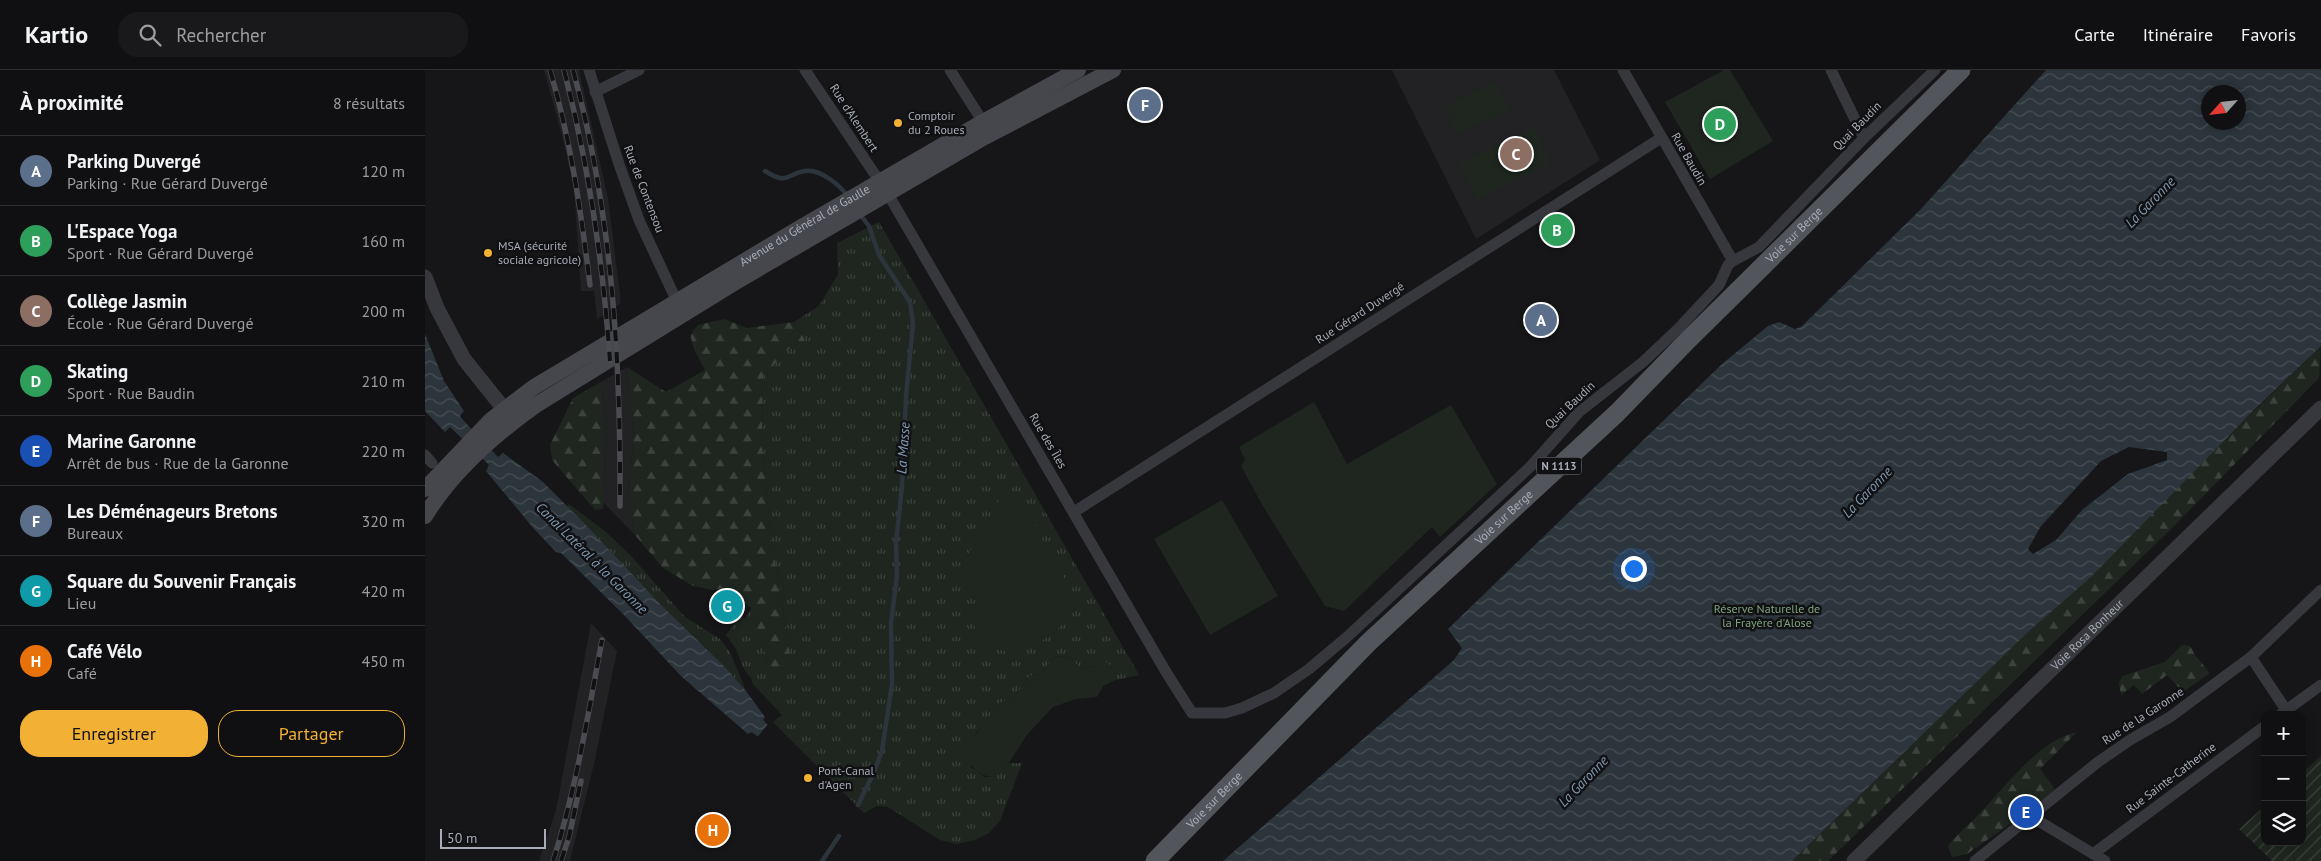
<!DOCTYPE html>
<html lang="fr">
<meta charset="utf-8">
<style>
:root{--surface:#101012;--page:#19191b;--text:#f1f3f6;--muted:#9c9d9f;--line:#303032;--accent:#f2b134}
body{margin:0;font-family:"PT Sans",sans-serif;background:var(--page);color:var(--text)}
.controls{position:absolute;right:15px;bottom:15px;display:grid;overflow:hidden;border-radius:10px;box-shadow:0 2px 12px #0003}
.controls button{width:45px;height:45px;display:grid;place-items:center;padding:0;border:0;border-bottom:1px solid var(--line);background:var(--surface);color:var(--text);font:25px sans-serif}
.compass{position:absolute;left:1776px;top:15px;width:45px;height:45px;border-radius:50%;background:var(--surface);box-shadow:0 2px 12px #0003;rotate:243deg}
.scale{position:absolute;left:15px;bottom:12px;width:106px;box-sizing:border-box;padding-left:5px;border:2px solid #a8adb8;border-top:0;font-size:14px;line-height:18px;white-space:nowrap;color:#a8adb8;-webkit-text-stroke:4px #111113;paint-order:stroke}
.you{position:absolute;left:1208px;top:498px;width:18px;height:18px;margin:-12px;border:4px solid #fff;border-radius:50%;background:#1a73e8;box-shadow:0 0 0 8px #1a73e833}
.badge{display:grid;place-items:center;width:32px;height:32px;border-radius:50%;background:var(--accent);color:#fff;font-size:16px;font-weight:700}
.pin{position:absolute;translate:-50% -50%;border:2px solid #fff;box-shadow:0 1px 5px #0006}
.list{margin:0;padding:0;list-style:none}
h2{display:flex;justify-content:space-between;align-items:center;height:65px;margin:0;padding:0 20px;font-size:21px}
h2 small{font-size:16px;font-weight:400;color:var(--muted)}
.list li{display:grid;grid-template-columns:32px 1fr auto;gap:15px;align-items:center;box-sizing:border-box;height:70px;padding:0 20px;border-top:1px solid var(--line)}
.list b{display:block;font-size:19px;white-space:nowrap}
.list p{margin:0;font-size:16px;white-space:nowrap;color:var(--muted)}
.list em{font-size:16px;font-style:normal;color:var(--muted)}
.actions{display:flex;gap:10px;padding:15px 20px}
.actions a{flex:1;padding:11px 0;border:1px solid var(--accent);border-radius:20px;text-align:center;font-size:18px;color:var(--accent)}
.actions .main{background:var(--accent);color:#111}
.icon{flex:none;width:28px;height:28px;fill:none;stroke:currentColor;stroke-width:2;stroke-linecap:round;stroke-linejoin:round}
.map{position:relative;flex:none;width:1896px;height:791px;overflow:hidden}
header{display:flex;align-items:center;gap:30px;box-sizing:border-box;height:70px;padding:0 25px;background:var(--surface);border-bottom:1px solid var(--line)}
header strong{font-size:24px}
nav{display:flex;gap:28px;margin-inline-start:auto;font-size:18px}
.search{width:350px;height:45px;background:var(--page);display:flex;align-items:center;gap:12px;box-sizing:border-box;padding:0 18px;border-radius:20px;color:var(--muted);font-size:19px}
main{display:flex}
aside{flex:1;background:var(--surface)}
.map>svg:first-child{display:block}
</style>
<header>
<strong>Kartio</strong>
<div class="search"><svg class="icon" aria-label="search" viewBox="0 0 24 24"><circle cx="10" cy="10" r="6"/><path d="M15 15l6 6"/></svg>Rechercher</div>
<nav><a>Carte</a><a>Itinéraire</a><a>Favoris</a></nav>
</header>
<main>
<aside>
<h2>À proximité<small>8 résultats</small></h2>
<ul class="list">
<li><span class="badge" style="background:#5c6f8a">A</span><div><b>Parking Duvergé</b><p>Parking · Rue Gérard Duvergé</p></div><em>120 m</em></li>
<li><span class="badge" style="background:#2e9e5b">B</span><div><b>L'Espace Yoga</b><p>Sport · Rue Gérard Duvergé</p></div><em>160 m</em></li>
<li><span class="badge" style="background:#8d6e63">C</span><div><b>Collège Jasmin</b><p>École · Rue Gérard Duvergé</p></div><em>200 m</em></li>
<li><span class="badge" style="background:#2e9e5b">D</span><div><b>Skating</b><p>Sport · Rue Baudin</p></div><em>210 m</em></li>
<li><span class="badge" style="background:#1a4fb4">E</span><div><b>Marine Garonne</b><p>Arrêt de bus · Rue de la Garonne</p></div><em>220 m</em></li>
<li><span class="badge" style="background:#5c6f8a">F</span><div><b>Les Déménageurs Bretons</b><p>Bureaux</p></div><em>320 m</em></li>
<li><span class="badge" style="background:#0f9aa8">G</span><div><b>Square du Souvenir Français</b><p>Lieu</p></div><em>420 m</em></li>
<li><span class="badge" style="background:#e8710a">H</span><div><b>Café Vélo</b><p>Café</p></div><em>450 m</em></li>
</ul>
<div class="actions"><a class="main">Enregistrer</a><a>Partager</a></div>
</aside>
<div class="map">
<svg width="1896" height="791" viewBox="0 0 1896 791">
<defs>
<pattern id="grass-tufts" width="24" height="20" patternUnits="userSpaceOnUse" patternTransform="scale(1.25)"><rect width="24" height="20" fill="#1e261f"/><path d="M3 7l-1-3M5 7V3M7 7l1-3M15 17l-1-3M17 17v-4M19 17l1-3" fill="none" stroke="#3c433d"/></pattern>
<pattern id="forest-firs" width="22" height="20" patternUnits="userSpaceOnUse" patternTransform="scale(1.25)"><rect width="22" height="20" fill="#1e261f"/><path d="M5 1l3.5 6h-7zM16 11l3.5 6h-7z" fill="#3c433d"/></pattern>
<pattern id="garden-furrows" width="10" height="10" patternUnits="userSpaceOnUse" patternTransform="scale(1.25)"><rect width="10" height="10" fill="#1e261f"/><path d="M-1 1l2-2M0 10L10 0M9 11l2-2" fill="none" stroke="#3c433d"/></pattern>
<pattern id="water-waves" width="16" height="10" patternUnits="userSpaceOnUse" patternTransform="scale(1.25)"><rect width="16" height="10" fill="#2c353c"/><path d="M0 5q4-4 8 0t8 0" fill="none" stroke="#485056"/></pattern>
</defs>
<rect width="100%" height="100%" fill="#161618"/>
<g fill="#222225">
<polygon points="119,0 154,0 183,128 196,233 172,249 169,221 156,221 149,118 136,62"/>
<polygon points="967,0 1129,0 1175,90 1051,169"/>
<polygon points="202,297 209,359 204,423 209,464 179,433 180,349 176,312"/>
<polygon points="166,553 192,581 169,694 145,791 114,791 131,740"/>
</g>
<g fill="url(#grass-tufts)">
<polygon points="454,152 714,605 691,610 692,600 669,596 655,598 645,587 631,586 616,604 604,606 597,617 587,628 573,634 560,654 551,663 546,697 560,707 570,707 584,693 597,693 575,751 564,763 550,770 532,774 515,770 463,737 452,736 439,743 348,652 357,645 328,614 326,608 319,599 311,579 301,565 314,548 320,548 326,538 344,596 365,584 345,459 337,374 338,307 361,281 380,270 369,252 394,236 413,204 412,173"/>
<polygon points="144,434 181,462 206,486 260,547 295,569 305,582 321,621 298,595 236,535 142,437"/>
</g>
<g fill="url(#forest-firs)">
<polygon points="299,249 322,258 369,252 380,270 361,281 338,307 337,374 345,459 365,584 361,599 344,596 326,538 299,518 288,520 268,516 238,498 209,464 204,423 209,359 202,297 241,322 280,300 269,279 265,265 273,255"/>
<polygon points="1896,276 1894,308 1745,460 1403,791 1367,791"/>
<polygon points="176,312 180,349 179,433 178,439 170,440 127,390 125,375 148,328"/>
<polygon points="1757,575 1765,576 1770,585 1785,603 1758,622 1742,605 1717,624 1709,615 1696,625 1694,612 1698,606 1740,592"/>
<path d="M1652,662L1615,699L1630,719L1605,740L1542,784L1527,787L1523,776C1533,763 1545,754 1555,743C1582,715 1613,671 1652,662Z"/>
</g>
<g fill="#1e261f">
<polygon points="1299,0 1305,0 1348,71 1285,109 1240,32"/>
<polygon points="1070,11 1084,40 1033,64 1019,36"/>
<polygon points="1109,56 1126,94 1052,130 1034,93"/>
<polygon points="889,332 922,394 1026,335 1072,414 1015,467 1007,457 919,541 900,536 836,433 816,396 820,390 814,377"/>
<path d="M585,426L600,438L654,534C639,557 611,582 581,581C572,580 564,575 555,572L549,554L551,532L541,513L537,492L561,460L575,427Z"/>
<polygon points="797,430 853,526 785,565 729,469"/>
<path d="M631,586L645,587L655,598L669,596L676,589L692,600L691,610L678,616L672,627L651,629L628,637L601,666L584,693L570,707C552,707 544,695 540,680L573,634L587,628L597,617L604,606L616,604Z"/>
</g>
<polygon fill="url(#garden-furrows)" points="1896,686 1896,791 1847,791 1814,759 1840,736 1840,772 1877,772 1877,703"/>
<g fill="url(#water-waves)" fill-rule="evenodd">
<path d="M1621,0H1896V276L1829,340L1666,507L1603,562L1367,791H798L1029,590L1037,578L1023,559L1297,294L1343,256L1354,252L1370,259L1376,257L1496,139ZM1784,22H1814V52H1784ZM1704,377L1742,382V390L1703,404L1657,440L1631,470L1608,484L1603,479L1616,456L1676,391Z"/>
<polygon points="0,264 19,311 39,341 35,346 39,351 73,387 78,383 118,412 160,454 236,535 298,595 321,621 340,647 338,650 479,791 332,666 326,662 323,664 256,606 200,546 136,483 131,482 109,459 61,401 64,395 25,357 20,362 0,341"/>
</g>
<polygon fill="#161618" points="343,654 346,654 482,791 453,791 331,669"/>
<g fill="none" stroke-linecap="round" stroke-linejoin="round">
<g stroke="#2c353c" stroke-width="4.5">
<path d="M340,101C364,116 360,104 380,101C396,99 415,115 423,127"/>
<polyline points="433,735 449,702 457,681 467,614 466,553 472,506 471,473 477,417 481,326 488,254 485,232 454,185 444,156 434,143"/>
<polyline points="397,791 414,766"/>
</g>
<g stroke="#37383d" stroke-width="11">
<polyline points="164,0 194,94 214,150 254,236"/>
<polyline points="380,0 463,124 741,602 767,643 800,643 817,638 849,623 884,599 922,567 1074,426 1106,396 1154,342 1218,292 1254,258 1294,215 1303,195 1308,191 1334,177 1439,68 1510,0"/>
<polyline points="525,0 558,52"/>
<polyline points="1198,0 1308,191"/>
<polyline points="1406,0 1439,68"/>
<polyline points="170,22 214,0"/>
<polyline points="0,385 7,393"/>
<polyline points="649,442 1236,68"/>
<polyline points="1826,587 1861,640"/>
<polyline points="1856,644 1896,615"/>
<polyline points="1607,747 1680,791"/>
<polyline points="1668,784 1840,656"/>
<polyline points="1550,791 1673,692 1705,670 1745,647 1826,587 1896,520"/>
</g>
<g stroke="#37383d" stroke-width="15">
<polyline points="0,207 12,238 39,289 79,339 76,350"/>
<path id="s1" d="M1429,791L1896,338"/>
</g>
<g stroke="#45474d" stroke-width="16">
<path id="s2" d="M0,419L66,350L109,317L378,156L558,52L653,0"/>
<path d="M0,446C27,402 69,365 111,335L314,210L556,69L688,0"/>
</g>
<path stroke="#53555c" stroke-width="19" id="s3" d="M730,791L943,573L1192,343L1262,271L1536,0"/>
<defs>
<g id="rail">
<path d="M125,0C146,71 156,142 165,215"/>
<path d="M139,0C164,96 178,192 185,291"/>
<path d="M148,0C187,143 196,289 195,436"/>
<path d="M128,791C151,720 163,644 177,570"/>
<polyline points="136,791 144,767 156,711"/>
</g>
</defs>
<use href="#rail" stroke="#4a4c52" stroke-width="5.5"/>
<use href="#rail" stroke="#111113" stroke-width="4" stroke-dasharray="11" stroke-linecap="butt"/>
</g>
<g fill="#f2b134" stroke="#111113" stroke-width="2">
<circle cx="473" cy="53" r="5"/>
<circle cx="63" cy="183" r="5"/>
<circle cx="383" cy="708" r="5"/>
</g>
<g text-anchor="middle" stroke-width="5" stroke-linejoin="round" paint-order="stroke">
<rect fill="#111113" stroke="#7b7e86" stroke-width="1" x="1111.5" y="387.5" width="45" height="17" rx="4"/>
<g font-size="11" font-weight="bold" fill="#a8adb8">
<text x="1134" y="400">N 1113</text>
</g>
<g font-size="12" fill="#a8adb8" stroke="#111113" text-anchor="start">
<text x="483" y="50">Comptoir<tspan x="483" dy="14">du 2 Roues</tspan></text>
<text x="73" y="180">MSA (sécurité<tspan x="73" dy="14">sociale agricole)</tspan></text>
<text x="393" y="705">Pont-Canal<tspan x="393" dy="14">d'Agen</tspan></text>
</g>
<g font-size="12" fill="#a8adb8" stroke="#111113">
<text transform="translate(429 48) rotate(57)" y="4">Rue d'Alembert</text>
<text transform="translate(1432 56) rotate(-45)" y="4">Quai Baudin</text>
<text transform="translate(1264 89) rotate(60)" y="4">Rue Baudin</text>
<text transform="translate(219 119) rotate(69)" y="4">Rue de Contensou</text>
<text dy="4" stroke="none"><textPath href="#s2" startOffset="465">Avenue du Général de Gaulle</textPath></text>
<text dy="4" stroke="none"><textPath href="#s3" startOffset="895">Voie sur Berge</textPath></text>
<text transform="translate(935 243) rotate(-33)" y="4">Rue Gérard Duvergé</text>
<text transform="translate(1145 335) rotate(-43)" y="4">Quai Baudin</text>
<text transform="translate(623 371) rotate(60)" y="4">Rue des Îles</text>
<text dy="4" stroke="none"><textPath href="#s3" startOffset="490">Voie sur Berge</textPath></text>
<text dy="4" stroke="none"><textPath href="#s1" startOffset="325">Voie Rosa Bonheur</textPath></text>
<text transform="translate(1718 646) rotate(-33)" y="4">Rue de la Garonne</text>
<text transform="translate(1746 708) rotate(-37)" y="4">Rue Sainte-Catherine</text>
<text dy="4" stroke="none"><textPath href="#s3" startOffset="85">Voie sur Berge</textPath></text>
</g>
<g font-size="12" fill="#7fa381" stroke="#111113">
<text x="1342" y="543">Réserve Naturelle de<tspan x="1342" dy="14">la Frayère d'Alose</tspan></text>
</g>
<g font-size="14" font-style="italic" fill="#7f9bb3" stroke="#111113">
<text transform="translate(1725 132) rotate(-46)" y="5">La Garonne</text>
<text transform="translate(478 378) rotate(-86)" y="5">La Masse</text>
<text transform="translate(1442 422) rotate(-46)" y="5">La Garonne</text>
<text transform="translate(167 488) rotate(45)" y="5">Canal Latéral à la Garonne</text>
<text transform="translate(1158 711) rotate(-46)" y="5">La Garonne</text>
</g>
</g>
</svg>
<div class="controls">
<button>+</button>
<button>−</button>
<button><svg class="icon" aria-label="layers" viewBox="0 0 24 24"><path d="M12 4l9 5-9 5-9-5zM3 14l9 5 9-5"/></svg></button>
</div>
<svg class="compass" viewBox="-18 -18 36 36"><path d="M0-13l5 13h-10z" fill="#e53935"/><path d="M0 13l5-13h-10z" fill="#9c9d9f"/></svg>
<div class="scale">50 m</div>
<div class="you"></div>
<div class="pin badge" style="left:1116px;top:250px;background:#5c6f8a">A</div>
<div class="pin badge" style="left:1132px;top:160px;background:#2e9e5b">B</div>
<div class="pin badge" style="left:1091px;top:84px;background:#8d6e63">C</div>
<div class="pin badge" style="left:1295px;top:54px;background:#2e9e5b">D</div>
<div class="pin badge" style="left:1601px;top:742px;background:#1a4fb4">E</div>
<div class="pin badge" style="left:720px;top:35px;background:#5c6f8a">F</div>
<div class="pin badge" style="left:302px;top:536px;background:#0f9aa8">G</div>
<div class="pin badge" style="left:288px;top:760px;background:#e8710a">H</div>
</div>
</main>
